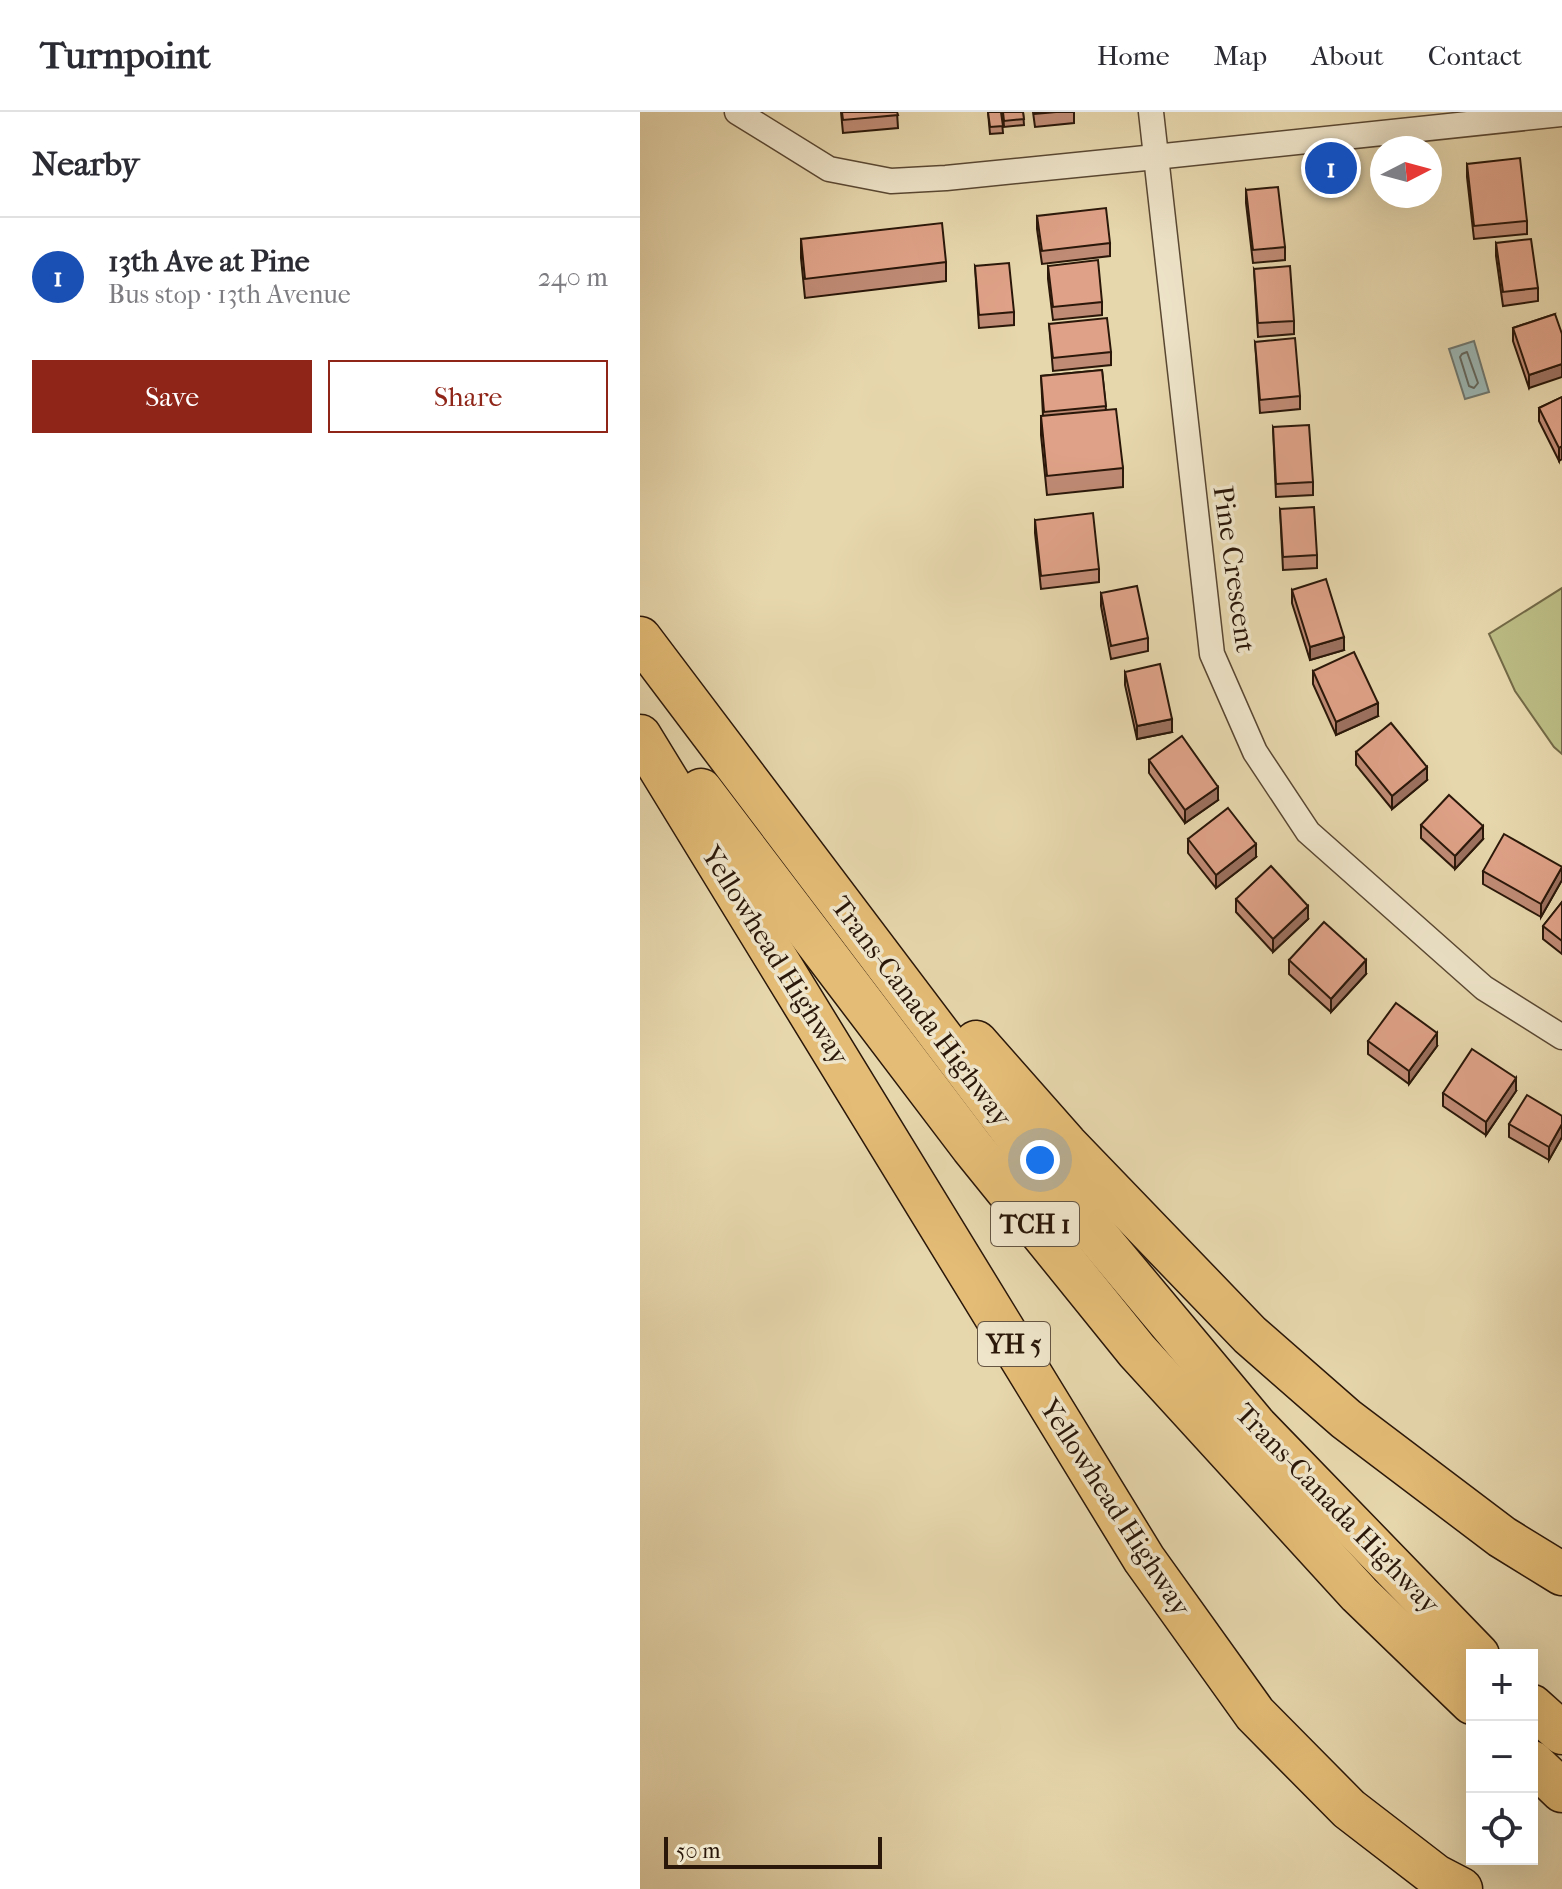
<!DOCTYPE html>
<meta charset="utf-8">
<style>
:root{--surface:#fff;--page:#f7f7f7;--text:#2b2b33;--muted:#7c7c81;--line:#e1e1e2;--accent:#8f2418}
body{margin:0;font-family:"IM FELL French Canon",serif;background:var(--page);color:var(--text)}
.controls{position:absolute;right:24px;bottom:24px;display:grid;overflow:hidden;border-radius:0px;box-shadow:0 8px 32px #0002}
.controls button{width:72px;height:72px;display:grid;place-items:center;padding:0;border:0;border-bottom:2px solid var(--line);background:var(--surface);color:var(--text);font:40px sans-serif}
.compass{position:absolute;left:730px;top:24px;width:72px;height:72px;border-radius:50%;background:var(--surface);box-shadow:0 8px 32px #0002;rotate:84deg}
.scale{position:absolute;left:24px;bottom:20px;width:218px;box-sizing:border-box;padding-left:8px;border:4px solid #2a1709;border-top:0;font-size:22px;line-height:28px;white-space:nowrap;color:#2a1709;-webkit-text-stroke:6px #efe5ca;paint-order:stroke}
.you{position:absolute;left:400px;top:1048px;width:28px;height:28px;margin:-20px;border:6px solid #fff;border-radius:50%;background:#1a73e8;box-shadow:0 0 0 12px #1a73e833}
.badge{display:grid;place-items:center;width:52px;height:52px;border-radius:50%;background:var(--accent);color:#fff;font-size:26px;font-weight:700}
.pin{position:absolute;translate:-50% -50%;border:4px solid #fff;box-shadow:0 2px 8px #0006}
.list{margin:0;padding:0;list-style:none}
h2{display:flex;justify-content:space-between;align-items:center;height:104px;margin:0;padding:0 32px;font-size:34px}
h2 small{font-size:26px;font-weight:400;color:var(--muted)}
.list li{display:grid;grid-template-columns:52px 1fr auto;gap:24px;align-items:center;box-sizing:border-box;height:120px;padding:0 32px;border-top:2px solid var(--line)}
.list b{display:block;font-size:30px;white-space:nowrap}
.list p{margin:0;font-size:26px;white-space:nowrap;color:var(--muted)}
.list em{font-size:26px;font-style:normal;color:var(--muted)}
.actions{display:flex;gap:16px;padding:24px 32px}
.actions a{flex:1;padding:18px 0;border:2px solid var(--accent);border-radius:0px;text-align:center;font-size:28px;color:var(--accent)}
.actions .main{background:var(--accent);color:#fff}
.icon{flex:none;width:44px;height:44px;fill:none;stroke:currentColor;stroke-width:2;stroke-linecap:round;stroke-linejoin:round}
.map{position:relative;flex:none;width:922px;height:1777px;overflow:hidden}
header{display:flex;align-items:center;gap:48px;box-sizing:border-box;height:112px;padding:0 40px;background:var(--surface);border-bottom:2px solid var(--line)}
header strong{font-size:38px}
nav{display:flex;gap:44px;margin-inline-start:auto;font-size:28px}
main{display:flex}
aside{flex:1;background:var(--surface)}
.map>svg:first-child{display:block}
</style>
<header>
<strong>Turnpoint</strong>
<nav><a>Home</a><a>Map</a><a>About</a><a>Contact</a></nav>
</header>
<main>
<aside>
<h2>Nearby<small></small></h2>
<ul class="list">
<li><span class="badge" style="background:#1a4fb4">1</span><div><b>13th Ave at Pine</b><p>Bus stop · 13th Avenue</p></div><em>240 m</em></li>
</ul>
<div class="actions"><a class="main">Save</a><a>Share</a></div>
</aside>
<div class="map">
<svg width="922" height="1777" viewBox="0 0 922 1777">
<rect width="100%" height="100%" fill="#e7d7ad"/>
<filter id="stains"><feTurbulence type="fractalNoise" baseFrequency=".0025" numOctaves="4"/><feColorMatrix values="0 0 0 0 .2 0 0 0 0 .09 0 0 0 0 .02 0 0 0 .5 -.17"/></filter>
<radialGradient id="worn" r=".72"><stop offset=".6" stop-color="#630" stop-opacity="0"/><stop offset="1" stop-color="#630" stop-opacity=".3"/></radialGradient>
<polygon fill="#bcbd85" stroke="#736a47" stroke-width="2" points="922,476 922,642 914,635 875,579 849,522"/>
<polygon fill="#9bb7b5" stroke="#6e7770" stroke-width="2" points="834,229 849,280 825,287 809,237"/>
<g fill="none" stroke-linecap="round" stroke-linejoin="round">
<polygon stroke="#62675f" stroke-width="2" points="827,240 838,271 834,276 829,274 820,245 822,242"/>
<defs>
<g id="street">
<polyline points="97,0 189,57 251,69 306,66 496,47 922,2"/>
<polyline points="511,0 572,542 615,640 668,720 844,876 922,925"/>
</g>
<g id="highway">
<polyline points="0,526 398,1053 616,1314 838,1543"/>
<polyline points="0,624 504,1447 615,1602 709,1697 796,1764 821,1777"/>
<polyline points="61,678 332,1035 497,1239 719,1482 832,1591"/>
<polyline points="336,930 426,1032 610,1223 706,1307 862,1425 922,1462"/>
<polyline points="892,1594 922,1621"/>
<polyline points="892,1650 922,1679"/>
</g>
</defs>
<use href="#street" stroke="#594732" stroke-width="27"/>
<use href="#highway" stroke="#2a1709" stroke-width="45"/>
<use href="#street" stroke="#efe5ca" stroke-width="24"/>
<use href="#highway" stroke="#e4bc76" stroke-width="42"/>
</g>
<g fill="#c08b75" stroke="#2a1709" stroke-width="2">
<polygon points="201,0 257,0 258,16 203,21"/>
<polygon points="348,0 361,0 363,21 350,22"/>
<polygon points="363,0 383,0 384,13 364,15"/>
<polygon points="393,0 434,0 434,11 395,15"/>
<polygon points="827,52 887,109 887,122 834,127 827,65"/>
<polygon points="606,78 645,135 645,148 613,151 606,91"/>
<polygon points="397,104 470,131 470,144 402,152 397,117"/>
<polygon points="161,127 306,150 306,169 165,186 161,146"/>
<polygon points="856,131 898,176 898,189 863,194 856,144"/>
<polygon points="335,154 374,200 374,213 339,216"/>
<polygon points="408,154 462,190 462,203 413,208 408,167"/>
<polygon points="614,157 654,209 654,222 618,225"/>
<polygon points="915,202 889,276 873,229 873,216"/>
<polygon points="409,212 471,240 471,253 413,259"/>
<polygon points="615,230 660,284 660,297 620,301"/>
<polygon points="462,258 466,298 483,356 483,375 407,383 401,323 401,304 403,304 401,264"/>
<polygon points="922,285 919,349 899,309 899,296"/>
<polygon points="633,315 673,370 673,383 636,385"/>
<polygon points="640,397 677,443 677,456 643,458"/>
<polygon points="395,408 459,457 459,470 401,477 395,421"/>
<polygon points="652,478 704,538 670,548 652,491"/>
<polygon points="461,481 508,526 508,539 471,547 461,494"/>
<polygon points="673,559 738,604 696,623 673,572"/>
<polygon points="485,560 532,620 497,627 485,573"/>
<polygon points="716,640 787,668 752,697 716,653"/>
<polygon points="509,648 578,688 545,711 509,661"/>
<polygon points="781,713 843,727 815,757 781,726"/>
<polygon points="548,727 616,745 576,776 548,741"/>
<polygon points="843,759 922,768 901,805 843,772"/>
<polygon points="596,787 668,807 633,840 596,800"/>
<polygon points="922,790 922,842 903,827 903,814"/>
<polygon points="649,848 726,862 691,900 649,862"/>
<polygon points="728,929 797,934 769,972 728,942"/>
<polygon points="876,979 846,1023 803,994 803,981"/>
<polygon points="922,1004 922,1025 909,1048 869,1025 869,1012"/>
</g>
<g fill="#9c715f" stroke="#2a1709" stroke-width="2">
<polygon points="922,252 922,265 889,276 889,263"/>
<polygon points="922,334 922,347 919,349 919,336"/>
<polygon points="704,525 704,538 670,548 670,535"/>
<polygon points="738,591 738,604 696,623 696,610"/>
<polygon points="532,607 532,620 497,627 497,614"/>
<polygon points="787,655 787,668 752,697 752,684"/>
<polygon points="578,675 578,688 545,711 545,698"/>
<polygon points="843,714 843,727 815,757 815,744"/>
<polygon points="616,732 616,745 576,776 576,763"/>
<polygon points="922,755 922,768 901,805 901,792"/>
<polygon points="668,794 668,807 633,840 633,827"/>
<polygon points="726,848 726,862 691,900 691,887"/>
<polygon points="797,921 797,934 769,972 769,959"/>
<polygon points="876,966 876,979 846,1023 846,1010"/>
<polygon points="922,1012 922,1025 909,1048 909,1035"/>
</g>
<g fill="#dfa288" stroke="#2a1709" stroke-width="2">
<polygon points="202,0 257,0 258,3 203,8"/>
<polygon points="348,0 361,0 363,14 350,15"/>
<polygon points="363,0 383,0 384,7 364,9"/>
<polygon points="395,0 416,0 395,2"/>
<polygon points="880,46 887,109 834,114 827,52"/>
<polygon points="638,75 645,135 613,138 606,78"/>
<polygon points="466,96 470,131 402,139 397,104"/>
<polygon points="302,111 306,150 165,167 161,127"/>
<polygon points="891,127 898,176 863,180 856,131"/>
<polygon points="458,148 462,190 413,195 408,154"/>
<polygon points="369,151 374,200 339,203 335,154"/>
<polygon points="650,154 654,209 618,211 614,157"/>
<polygon points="915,202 922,222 922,252 889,263 873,216"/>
<polygon points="467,206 471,240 413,246 409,212"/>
<polygon points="655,226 660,284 620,288 615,230"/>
<polygon points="462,258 466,294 404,300 401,264"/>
<polygon points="922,285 922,334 919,336 899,296"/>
<polygon points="476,297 483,356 407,364 401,304"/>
<polygon points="669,313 673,370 636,372 633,315"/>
<polygon points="674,395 677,443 643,445 640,397"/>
<polygon points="453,401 459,457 401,464 395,408"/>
<polygon points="686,467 704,525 670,535 652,478"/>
<polygon points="497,474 508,526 471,534 461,481"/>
<polygon points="714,540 738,591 696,610 673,559"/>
<polygon points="520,552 532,607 497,614 485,560"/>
<polygon points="751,611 787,655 752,684 716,640"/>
<polygon points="542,624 578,675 545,698 509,648"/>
<polygon points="809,683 843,714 815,744 781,713"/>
<polygon points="588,696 616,732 576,763 548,727"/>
<polygon points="864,722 922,755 901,792 843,759"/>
<polygon points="631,754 668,794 633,827 596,787"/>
<polygon points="922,790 922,829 903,814"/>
<polygon points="684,810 726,848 691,887 649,848"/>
<polygon points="756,891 797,921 769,959 728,929"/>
<polygon points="832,937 876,966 846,1010 803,981"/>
<polygon points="887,983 922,1004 922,1012 909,1035 869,1012"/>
</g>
<g text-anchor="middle" stroke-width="7" stroke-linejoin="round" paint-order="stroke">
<g fill="#efe5ca" stroke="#655543" stroke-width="2">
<rect x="351" y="1090" width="88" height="44" rx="6"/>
<rect x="338" y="1210" width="72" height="44" rx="6"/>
</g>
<g font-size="26" font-weight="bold" fill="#2a1709">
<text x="395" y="1121">TCH 1</text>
<text x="374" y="1241">YH 5</text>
</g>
<g font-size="28" fill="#2a1709" stroke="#efe5ca">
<text transform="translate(595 457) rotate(82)" y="10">Pine Crescent</text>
<text transform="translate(136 843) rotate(58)" y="10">Yellowhead Highway</text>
<text transform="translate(282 899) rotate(53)" y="10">Trans-Canada Highway</text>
<text transform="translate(476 1395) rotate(57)" y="10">Yellowhead Highway</text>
<text transform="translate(698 1396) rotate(46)" y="10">Trans-Canada Highway</text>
</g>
</g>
<rect width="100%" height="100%" filter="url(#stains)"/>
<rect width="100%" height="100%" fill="url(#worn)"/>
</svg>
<div class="controls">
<button>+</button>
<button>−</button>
<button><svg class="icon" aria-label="locate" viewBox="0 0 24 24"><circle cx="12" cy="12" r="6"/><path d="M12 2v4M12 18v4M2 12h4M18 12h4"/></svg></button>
</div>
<svg class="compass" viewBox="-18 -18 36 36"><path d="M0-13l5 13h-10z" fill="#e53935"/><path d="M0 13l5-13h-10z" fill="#7c7c81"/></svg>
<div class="scale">50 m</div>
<div class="you"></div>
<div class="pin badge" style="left:691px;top:56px;background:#1a4fb4">1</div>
</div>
</main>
